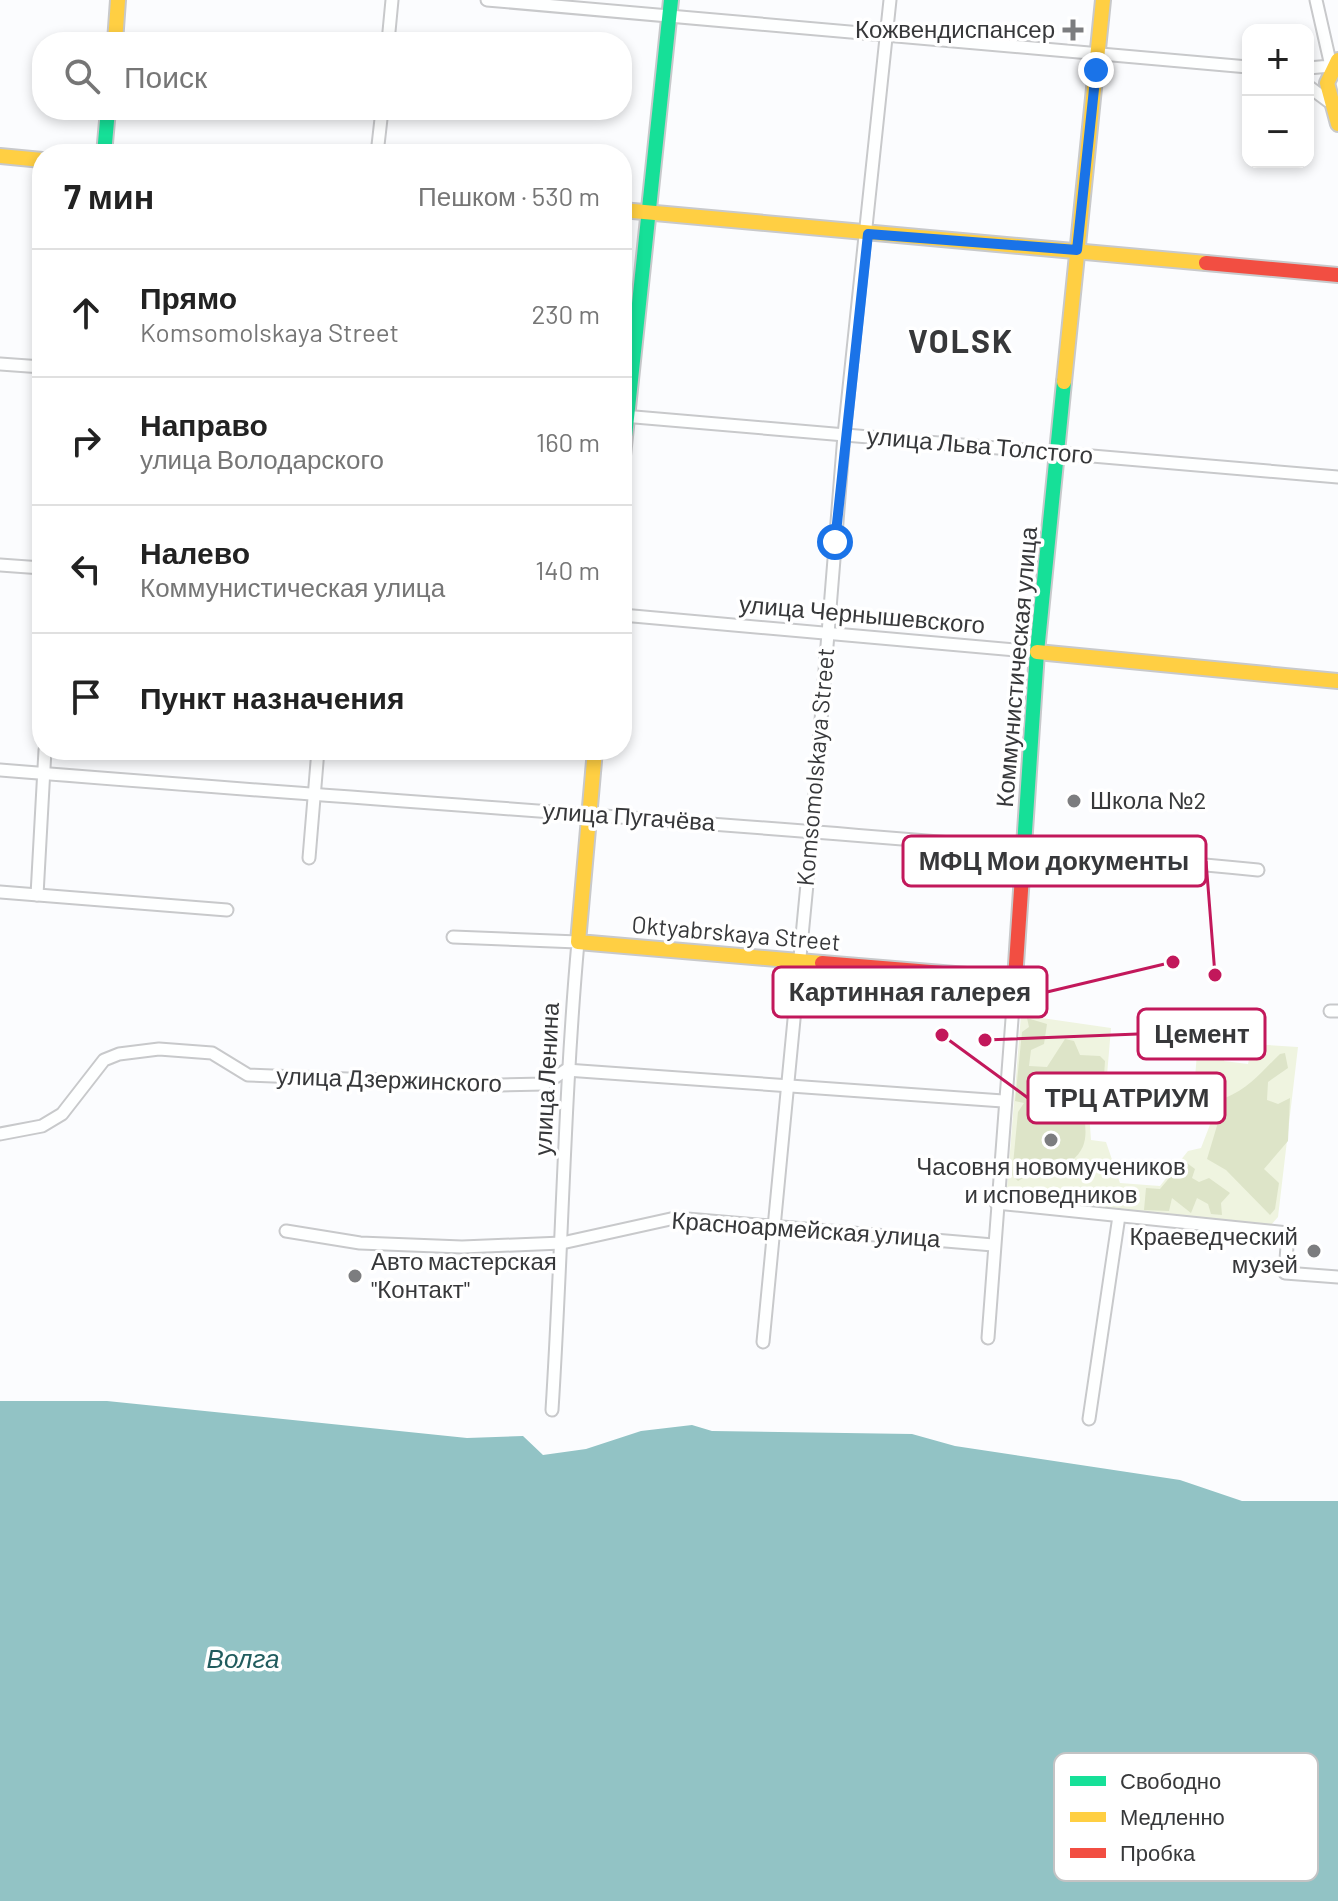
<!DOCTYPE html>
<html lang="ru">
<meta charset="utf-8">
<style>
:root{--surface:#fff;--page:#f6f6f6;--text:#222;--muted:#767676;--line:#e0e0e0}
body{margin:0;font-family:Barlow,sans-serif;background:var(--page);color:var(--text)}
.controls{position:absolute;right:24px;top:24px;display:grid;overflow:hidden;border-radius:16px;box-shadow:0 4px 12px #0003}
.controls button{width:72px;height:72px;display:grid;place-items:center;padding:0;border:0;border-bottom:2px solid var(--line);background:var(--surface);color:var(--text);font:40px sans-serif}
.stop{position:absolute;width:24px;height:24px;margin:-18px;border:6px solid #1a73e8;border-radius:50%;background:#fff}
.stop.end{background:#1a73e8;border-color:#fff;box-shadow:0 2px 8px #0008}
.list{margin:0;padding:0;list-style:none}
h2{display:flex;justify-content:space-between;align-items:center;height:104px;margin:0;padding:0 32px;font-size:34px}
h2 small{font-size:26px;font-weight:400;color:var(--muted)}
.list li{display:grid;grid-template-columns:52px 1fr auto;gap:24px;align-items:center;box-sizing:border-box;height:128px;padding:0 32px;border-top:2px solid var(--line)}
.list b{display:block;font-size:30px;white-space:nowrap}
.list p{margin:0;font-size:26px;white-space:nowrap;color:var(--muted)}
.list em{font-size:26px;font-style:normal;color:var(--muted)}
.icon{flex:none;width:44px;height:44px;fill:none;stroke:currentColor;stroke-width:2;stroke-linecap:round;stroke-linejoin:round}
.map{position:relative;flex:none;width:1338px;height:1901px;overflow:hidden}
.search{position:absolute;background:var(--surface);box-shadow:0 4px 12px #0003;left:32px;top:32px;width:600px;height:88px;display:flex;align-items:center;gap:20px;box-sizing:border-box;padding:0 28px;border-radius:32px;color:var(--muted);font-size:30px}
.panel{position:absolute;background:var(--surface);box-shadow:0 4px 12px #0003;left:32px;top:144px;width:600px;height:616px;border-radius:32px}
.map>svg:first-child{display:block}
</style>
<div class="map">
<svg width="1338" height="1901" viewBox="0 0 1338 1901">
<rect width="100%" height="100%" fill="#fbfcfe"/>
<polygon fill="#eff4e0" points="1021,1015 1111,1028 1104,1111 1089,1112 1091,1140 1106,1142 1120,1183 1160,1186 1188,1151 1201,1148 1211,1122 1192,1117 1198,1040 1224,1042 1224,1061 1248,1064 1252,1044 1298,1047 1278,1217 1271,1225 1006,1201"/>
<g fill="#dde4c8">
<path d="M1027,1018L1047,1024L1044,1044L1031,1050L1029,1066L1047,1067L1065,1039L1074,1041L1080,1055L1100,1056L1105,1061L1103,1093L1099,1103L1084,1106C1084,1127 1092,1145 1071,1161L1055,1159L1018,1181L1012,1175L1018,1112L1024,1103L1015,1101L1022,1032L1029,1027Z"/>
<path d="M1285,1053L1288,1068L1268,1082L1267,1100L1278,1104L1290,1098L1288,1141L1264,1169L1279,1183L1275,1209L1270,1215L1226,1170L1207,1159L1219,1119L1207,1099L1216,1093L1225,1098C1250,1088 1262,1071 1280,1054Z"/>
<polygon points="1187,1163 1195,1169 1192,1178 1199,1182 1209,1178 1230,1193 1221,1203 1222,1215 1211,1214 1208,1204 1197,1198 1191,1213 1172,1198 1169,1211 1144,1210 1146,1188 1160,1189 1181,1164"/>
</g>
<polygon fill="#92c3c5" points="0,1401 107,1401 467,1438 523,1436 543,1455 586,1449 641,1431 692,1425 712,1431 912,1434 955,1446 1180,1480 1242,1501 1338,1501 1338,1901 0,1901"/>
<g fill="none" stroke-linecap="round" stroke-linejoin="round">
<defs>
<g id="street">
<polyline points="487,0 1248,67"/>
<polyline points="388,42 392,0"/>
<polyline points="1308,68 1331,66 1316,0"/>
<polyline points="1308,86 1328,101"/>
<polyline points="377,154 382,110"/>
<polyline points="0,364 42,367"/>
<polyline points="623,416 1338,477"/>
<polyline points="0,565 42,568"/>
<polyline points="622,615 1037,652"/>
<path d="M0,770C419,804 839,830 1258,870"/>
<polyline points="309,858 318,750"/>
<polyline points="0,892 227,910"/>
<polyline points="37,895 45,750"/>
<path d="M453,937L578,942C564,1098 562,1254 552,1410"/>
<polyline points="1330,1011 1338,1011"/>
<polyline points="0,1134 42,1126 62,1114 104,1060 119,1054 159,1049 212,1053 248,1075 500,1085 545,1084 566,1070 1003,1101"/>
<polyline points="996,1203 1288,1233 1285,1273 1338,1277"/>
<polyline points="286,1231 360,1243 462,1247 562,1243 675,1218 993,1245"/>
<polyline points="988,1338 1015,979"/>
<polyline points="763,1342 812,832 844,435 890,0"/>
<polyline points="1089,1419 1119,1216"/>
</g>
<g id="fast">
<polyline points="104,154 108,110"/>
<polyline points="622,465 671,0"/>
<polyline points="1023,861 1037,652 1064,382"/>
</g>
<g id="slow">
<polyline points="115,42 118,0"/>
<polyline points="1338,60 1327,83 1338,124"/>
<polyline points="0,156 42,160"/>
<polyline points="622,210 1206,263"/>
<polyline points="1064,382 1103,0"/>
<polyline points="1037,652 1338,681"/>
<polyline points="595,750 578,942 822,963"/>
</g>
<g id="jam">
<polyline points="1206,263 1338,275"/>
<polyline points="822,963 1015,979 1023,861"/>
</g>
</defs>
<use href="#street" stroke="#c8c9cb" stroke-width="15"/>
<use href="#fast" stroke="#c8c9cb" stroke-width="18"/>
<use href="#slow" stroke="#c8c9cb" stroke-width="18"/>
<use href="#jam" stroke="#c8c9cb" stroke-width="18"/>
<use href="#street" stroke="#feffff" stroke-width="11"/>
<use href="#fast" stroke="#16e098" stroke-width="14"/>
<use href="#slow" stroke="#ffcf43" stroke-width="14"/>
<use href="#jam" stroke="#f24e42" stroke-width="14"/>
</g>
<g fill="none" stroke-linecap="round" stroke-linejoin="round">
<polyline stroke="#1a73e8" stroke-width="10" points="835,542 868,234 1077,250 1096,70"/>
</g>
<g fill="#7c7d7f" stroke="#fff" stroke-width="3">
<path d="M1069 18h8v8h8v8h-8v8h-8v-8h-8v-8h8z"/>
<circle cx="1074" cy="801" r="8"/>
<circle cx="1051" cy="1140" r="8"/>
<circle cx="1314" cy="1251" r="8"/>
<circle cx="355" cy="1276" r="8"/>
</g>
<g text-anchor="middle" stroke-width="7" stroke-linejoin="round" paint-order="stroke">
<g font-size="24" fill="#37383a" stroke="#fff" text-anchor="end">
<text x="1055" y="38">Кожвендиспансер</text>
<text x="1090" y="809" text-anchor="start">Школа №2</text>
<text x="1051" y="1175" text-anchor="middle">Часовня новомучеников<tspan x="1051" dy="28">и исповедников</tspan></text>
<text x="1298" y="1245">Краеведческий<tspan x="1298" dy="28">музей</tspan></text>
<text x="371" y="1270" text-anchor="start">Авто мастерская<tspan x="371" dy="28">"Контакт"</tspan></text>
</g>
<g font-size="24" fill="#37383a" stroke="#fff">
<text transform="translate(980 446) rotate(5)" y="8">улица Льва Толстого</text>
<text transform="translate(862 615) rotate(5)" y="8">улица Чернышевского</text>
<text transform="translate(1017 667) rotate(-85)" y="8">Коммунистическая улица</text>
<text transform="translate(816 767) rotate(-85)" y="8">Komsomolskaya Street</text>
<text transform="translate(629 817) rotate(4)" y="8">улица Пугачёва</text>
<text transform="translate(736 934) rotate(5)" y="8">Oktyabrskaya Street</text>
<text transform="translate(547 1079) rotate(-87)" y="8">улица Ленина</text>
<text transform="translate(389 1080) rotate(2)" y="8">улица Дзержинского</text>
<text transform="translate(806 1230) rotate(4)" y="8">Красноармейская улица</text>
</g>
<g font-size="26" font-style="italic" fill="#215c5e" stroke="#fff">
<text x="243" y="1668">Волга</text>
</g>
<g font-size="32" font-weight="bold" letter-spacing="2" fill="#37383a" stroke="#fff">
<text x="961" y="353">VOLSK</text>
</g>
</g>
<rect x="1054" y="1753" width="264" height="128" rx="12" fill="#fff" stroke="#c3c3c4" stroke-width="2"/>
<rect x="1070" y="1776" width="36" height="10" fill="#16e098"/>
<rect x="1070" y="1812" width="36" height="10" fill="#ffcf43"/>
<rect x="1070" y="1848" width="36" height="10" fill="#f24e42"/>
<g font-size="22" fill="#37383a">
<text x="1120" y="1789">Свободно</text>
<text x="1120" y="1825">Медленно</text>
<text x="1120" y="1861">Пробка</text>
</g>
<path fill="none" stroke="#c2185b" stroke-width="3" d="M1215 975L1206 861M1173 962L1047 992M985 1040L1138 1034M942 1035L1028 1098"/>
<g fill="#c2185b" stroke="#fff" stroke-width="3">
<circle cx="1215" cy="975" r="8"/>
<circle cx="1173" cy="962" r="8"/>
<circle cx="985" cy="1040" r="8"/>
<circle cx="942" cy="1035" r="8"/>
</g>
<g fill="#fff" stroke="#c2185b" stroke-width="3">
<rect x="903" y="836" width="303" height="50" rx="8"/>
<rect x="773" y="967" width="274" height="50" rx="8"/>
<rect x="1138" y="1009" width="127" height="50" rx="8"/>
<rect x="1028" y="1073" width="197" height="50" rx="8"/>
</g>
<g font-size="26" text-anchor="middle" font-weight="bold" fill="#37383a">
<text x="1054" y="870">МФЦ Мои документы</text>
<text x="910" y="1001">Картинная галерея</text>
<text x="1202" y="1043">Цемент</text>
<text x="1127" y="1107">ТРЦ АТРИУМ</text>
</g>
</svg>
<div class="controls">
<button>+</button>
<button>−</button>
</div>
<div class="stop" style="left:835px;top:542px"></div>
<div class="stop end" style="left:1096px;top:70px"></div>
<div class="search"><svg class="icon" aria-label="search" viewBox="0 0 24 24"><circle cx="10" cy="10" r="6"/><path d="M15 15l6 6"/></svg>Поиск</div>
<section class="panel">
<h2>7 мин<small>Пешком · 530 m</small></h2>
<ul class="list">
<li><svg class="icon" aria-label="ahead" viewBox="0 0 24 24"><path d="M12 20V5M6 11l6-6 6 6"/></svg><div><b>Прямо</b><p>Komsomolskaya Street</p></div><em>230 m</em></li>
<li><svg class="icon" aria-label="right" viewBox="0 0 24 24"><path d="M7 20v-9h11M14 6l5 5-5 5"/></svg><div><b>Направо</b><p>улица Володарского</p></div><em>160 m</em></li>
<li><svg class="icon" aria-label="left" viewBox="0 0 24 24"><path d="M17 20v-9H6M10 6l-5 5 5 5"/></svg><div><b>Налево</b><p>Коммунистическая улица</p></div><em>140 m</em></li>
<li><svg class="icon" aria-label="arrive" viewBox="0 0 24 24"><path d="M6 21V4h12l-3 4 3 4H6"/></svg><div><b>Пункт назначения</b></div></li>
</ul>
</section>
</div>
